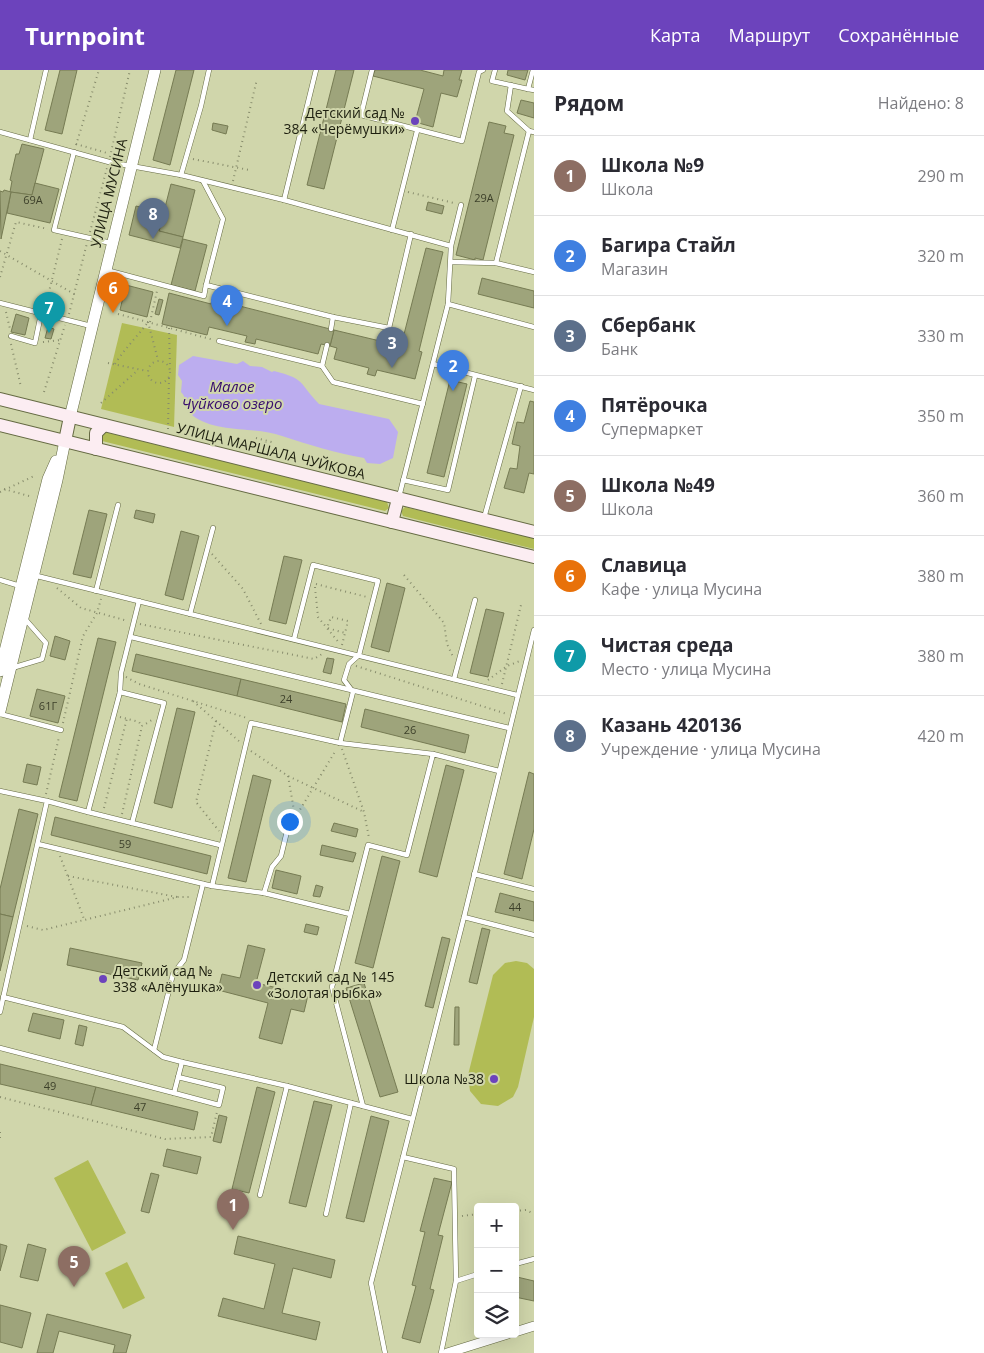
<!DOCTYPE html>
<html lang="ru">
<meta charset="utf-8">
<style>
:root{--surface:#fff;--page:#f7f7f7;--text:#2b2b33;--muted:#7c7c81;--line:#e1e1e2;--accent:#6c43bc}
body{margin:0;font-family:"Open Sans",sans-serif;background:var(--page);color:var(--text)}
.controls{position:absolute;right:15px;bottom:15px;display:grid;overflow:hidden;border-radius:5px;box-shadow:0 5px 20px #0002}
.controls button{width:45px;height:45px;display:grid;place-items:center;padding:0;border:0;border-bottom:1px solid var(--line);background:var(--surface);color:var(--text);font:25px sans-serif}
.you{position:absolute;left:289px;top:751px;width:18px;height:18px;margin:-12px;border:4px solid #fff;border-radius:50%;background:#1a73e8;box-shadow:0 0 0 8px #1a73e833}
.badge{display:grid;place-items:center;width:32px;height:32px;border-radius:50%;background:var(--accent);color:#fff;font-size:16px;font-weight:700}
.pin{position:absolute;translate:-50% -41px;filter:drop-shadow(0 1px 2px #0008)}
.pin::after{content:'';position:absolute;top:26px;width:18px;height:15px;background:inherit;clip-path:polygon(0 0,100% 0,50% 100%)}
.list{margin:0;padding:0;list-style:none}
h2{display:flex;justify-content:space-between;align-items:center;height:65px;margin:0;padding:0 20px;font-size:21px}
h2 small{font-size:16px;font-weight:400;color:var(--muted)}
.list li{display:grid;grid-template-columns:32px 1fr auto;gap:15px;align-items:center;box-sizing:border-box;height:80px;padding:0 20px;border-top:1px solid var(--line)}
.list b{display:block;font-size:19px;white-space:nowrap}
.list p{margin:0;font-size:16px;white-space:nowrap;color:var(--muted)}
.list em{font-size:16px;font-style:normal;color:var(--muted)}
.icon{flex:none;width:28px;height:28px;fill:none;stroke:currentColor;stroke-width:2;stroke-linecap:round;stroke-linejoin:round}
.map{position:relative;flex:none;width:534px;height:1283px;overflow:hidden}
header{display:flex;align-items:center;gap:30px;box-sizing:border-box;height:70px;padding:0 25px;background:var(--accent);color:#fff}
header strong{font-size:24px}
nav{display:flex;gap:28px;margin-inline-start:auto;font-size:18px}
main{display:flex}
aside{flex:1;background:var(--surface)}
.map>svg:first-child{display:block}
</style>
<header>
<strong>Turnpoint</strong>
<nav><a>Карта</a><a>Маршрут</a><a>Сохранённые</a></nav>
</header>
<main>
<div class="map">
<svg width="534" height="1283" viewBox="0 0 534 1283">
<rect width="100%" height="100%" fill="#d0d6ab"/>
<g fill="#b1bc55">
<polygon points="122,253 177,265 174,357 101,339"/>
<polygon points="105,362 387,432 389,438 385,441 102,371 102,363"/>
<polygon points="405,437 534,468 534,479 403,446 401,441"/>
<polygon points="516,891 527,893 534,899 534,947 518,1017 513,1027 498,1036 481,1034 470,1021 468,1005 493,905 505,893"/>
<polygon points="88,1090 126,1163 92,1181 54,1108"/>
<polygon points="127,1192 145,1228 123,1239 105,1203"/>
</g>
<path fill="#bcadef" d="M193,286L237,294L243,291L250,296L262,297L272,302L274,301C306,309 298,312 319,334L389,349L398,362L393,388L380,394L367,393L364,388C336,383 309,375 282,366C254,356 216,364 192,345C184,339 188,328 181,322L182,311L178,305L179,295Z"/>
<g fill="#9ea47b" stroke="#767b53">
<polygon points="60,0 77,0 62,64 45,60"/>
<polygon points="176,0 194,0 170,95 153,90"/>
<polygon points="336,0 354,0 324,119 307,115"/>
<polygon points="375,0 420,0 443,6 444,0 462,0 459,10 462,10 457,27 441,23 433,57 415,52 424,19 373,6"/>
<polygon points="508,0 528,0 525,10 507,5"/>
<polygon points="521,30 534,33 534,48 517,43"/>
<polygon points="489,52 506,56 504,63 514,65 483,190 475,188 475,190 456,185"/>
<polygon points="213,53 228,56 226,64 212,60"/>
<polygon points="22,74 44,79 32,125 10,122 12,111 10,110 16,84 19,84"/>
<polygon points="35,113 59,119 50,153 7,143 11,122 32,125"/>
<polygon points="171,114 195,120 183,167 159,161"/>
<polygon points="4,120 11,122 1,169 0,121 3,122"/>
<polygon points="428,132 444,136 442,144 426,140"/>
<polygon points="136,136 164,143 159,161 183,167 180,178 129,165"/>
<polygon points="183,169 207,175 195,221 171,215"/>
<polygon points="426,178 443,182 419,281 422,282 415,309 377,300 375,306 367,304 369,298 334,289 337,278 330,276 334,260 401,276"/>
<polygon points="482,208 534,221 534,238 478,224"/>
<polygon points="126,215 153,222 147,247 120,240"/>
<polygon points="169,223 211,234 212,229 334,260 330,276 321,274 318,284 256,269 255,274 245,272 247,266 209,257 207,265 162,254"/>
<polygon points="159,229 163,230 159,245 155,244"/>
<polygon points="16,244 29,248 25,265 11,262"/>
<polygon points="48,257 54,259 51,269 45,268"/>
<polygon points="450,310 467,314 444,407 427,403"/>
<polygon points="530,331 534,332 534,404 529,403 524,423 504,418 510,398 517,399 520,376 512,374 517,352 524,353"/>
<polygon points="89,440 107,444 91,508 73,504"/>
<polygon points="136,440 155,444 153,453 134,448"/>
<polygon points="181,461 199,466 183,530 165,525"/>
<polygon points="284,486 302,490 286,554 269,550"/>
<polygon points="387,513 405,518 389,582 371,577"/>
<polygon points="486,539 504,543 488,607 470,603"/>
<polygon points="55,566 70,571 65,590 50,586"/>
<polygon points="98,568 116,572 77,731 59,727"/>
<polygon points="136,584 241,609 237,626 132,601"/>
<polygon points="327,588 334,589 331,604 323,602"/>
<polygon points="241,609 346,634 342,652 237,626"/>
<polygon points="37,619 65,626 58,653 30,646"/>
<polygon points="177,638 195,642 172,738 154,733"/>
<polygon points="365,639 469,665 465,683 361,657"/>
<polygon points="27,694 41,697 37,715 23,712"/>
<polygon points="446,695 464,700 437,807 419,802"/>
<polygon points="529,702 534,704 534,759 522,809 504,804"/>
<polygon points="253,705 271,710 246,812 228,808"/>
<polygon points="19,739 38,744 13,847 0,844 0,819"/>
<polygon points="55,747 211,786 207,804 51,765"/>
<polygon points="334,753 358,759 356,767 331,761"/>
<polygon points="322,775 356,783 353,792 320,785"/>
<polygon points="382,786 400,791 373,898 355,893"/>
<polygon points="276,800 301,806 297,824 272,818"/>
<polygon points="316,815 323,817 320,827 313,826"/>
<polygon points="500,823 534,832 534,851 495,842"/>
<polygon points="0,844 13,847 0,901"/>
<polygon points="306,854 319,857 317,865 304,862"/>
<polygon points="482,858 490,860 477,914 469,912"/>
<polygon points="442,867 450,869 433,938 425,936"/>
<polygon points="248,875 265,879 256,913 308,925 304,942 291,939 282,974 259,968 268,933 218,920 222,904 240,908"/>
<polygon points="70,878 142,893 138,910 67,895"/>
<polygon points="364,913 398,1022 380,1027 346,918"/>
<polygon points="455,937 459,937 459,975 454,975"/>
<polygon points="33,943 64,950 60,969 28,961"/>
<polygon points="79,955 87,957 83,976 75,974"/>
<polygon points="0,994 96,1017 91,1035 0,1014"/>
<polygon points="96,1017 198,1042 194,1060 91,1035"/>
<polygon points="257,1017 275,1022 249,1123 232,1119"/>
<polygon points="314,1031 332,1035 306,1137 289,1133"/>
<polygon points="219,1045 227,1047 221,1073 213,1071"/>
<polygon points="371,1046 389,1051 364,1152 346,1148"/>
<polygon points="167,1079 201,1087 197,1104 163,1096"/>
<polygon points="151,1103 159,1105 149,1143 141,1141"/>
<polygon points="434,1108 452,1112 438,1165 443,1166 430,1219 434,1220 420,1273 402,1268 416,1216 412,1215 425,1162 420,1161"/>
<polygon points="238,1166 335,1190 331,1208 293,1198 282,1243 320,1252 316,1270 218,1246 223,1228 264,1239 275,1194 234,1184"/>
<polygon points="0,1174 7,1176 0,1201"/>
<polygon points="28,1174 46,1179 38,1211 20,1207"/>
<polygon points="517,1207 534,1211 534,1231 515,1227"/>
<polygon points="0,1235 31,1243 22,1278 0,1272"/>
<polygon points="47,1244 131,1265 126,1283 113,1283 115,1275 59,1261 53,1283 37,1283"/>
</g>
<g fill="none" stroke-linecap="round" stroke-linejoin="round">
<defs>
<g id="service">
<polyline points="372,0 361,45 462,71 479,2 483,0"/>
<polyline points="495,0 492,11 528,19"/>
<polyline points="533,0 528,19 534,20"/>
<polyline points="511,15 507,41 529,61"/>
<polyline points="0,62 109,92 181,105 284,130 451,176 448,234 399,427"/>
<polyline points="30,70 46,0"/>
<polyline points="74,82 54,160 111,173"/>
<polyline points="181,105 201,36 209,0"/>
<polyline points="203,111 223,149 206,215 333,247 331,259"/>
<polyline points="284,130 316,0"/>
<polyline points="392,160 417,61"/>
<polyline points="451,176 461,135"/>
<polyline points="451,192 496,193 534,202"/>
<polyline points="496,193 529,61 534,62"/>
<polyline points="106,200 204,226 206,215"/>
<polyline points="0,233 91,256"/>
<polyline points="448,234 534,257"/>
<polyline points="333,247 389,258 411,164"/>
<polyline points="11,266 35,273 41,244"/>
<polyline points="219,271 322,296 333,312 423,334"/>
<polyline points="433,294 534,320"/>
<polyline points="322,296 327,275"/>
<polyline points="403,410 448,420 475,306"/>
<polyline points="484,448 521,316"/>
<polyline points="33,505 517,625"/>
<polyline points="0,510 20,516"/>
<polyline points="96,521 118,435"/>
<polyline points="190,544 213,458"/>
<polyline points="131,567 509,658"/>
<polyline points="294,569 313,495 378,511 359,585 349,594 344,610 353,622 340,673"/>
<polyline points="12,598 42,589 46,573 25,549"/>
<polyline points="454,609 475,530"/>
<polyline points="120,622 164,633 132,753"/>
<polyline points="0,644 61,660"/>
<polyline points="0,721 47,731 0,942"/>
<polyline points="47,731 88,742 120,622 121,603 139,531"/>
<polyline points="88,742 220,775"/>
<polyline points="38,774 212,816 264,823 350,844"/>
<polyline points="474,804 534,819"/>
<polyline points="212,816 251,653 340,673 433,684"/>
<polyline points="264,823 272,797 281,786 289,753"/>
<polyline points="464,847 534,865"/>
<polyline points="3,927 123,957 163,987 182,992"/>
<polyline points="0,978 174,1023 182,992 287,1016 412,1049"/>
<polyline points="154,980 173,904 184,890 203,814"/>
<polyline points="174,1023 219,1035 223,1018 178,1007"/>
<polyline points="363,1036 332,917 368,775 407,785 433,684 499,701"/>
<polyline points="403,1087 454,1099 456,1211 441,1283"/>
<polyline points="260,1125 287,1016"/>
<polyline points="326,1144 351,1033"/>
<polyline points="515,1194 534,1189"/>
<polyline points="456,1211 478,1204"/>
<polyline points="385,1283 371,1213 464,847 534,560"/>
</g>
<g id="minor">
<polyline points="515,1262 534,1256"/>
<polyline points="447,1283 508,1264"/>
</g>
<g id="tertiary">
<polyline points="70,347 155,0"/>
<polyline points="0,601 48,409 56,391"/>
<polyline points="0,641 57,410 65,371"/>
</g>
<g id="secondary">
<polyline points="0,329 534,462"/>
<polyline points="0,355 534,487"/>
<polyline points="65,371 70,347"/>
<polyline points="96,379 96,363 104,355"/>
<polyline points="392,452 398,429"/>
</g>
</defs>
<use href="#service" stroke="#656a43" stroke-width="5.5"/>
<use href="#minor" stroke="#656a43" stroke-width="10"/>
<use href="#tertiary" stroke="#656a43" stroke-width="12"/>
<use href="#secondary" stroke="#656a43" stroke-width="14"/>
<g stroke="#878c6c" stroke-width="2" stroke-dasharray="1 4" stroke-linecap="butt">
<polyline points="76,74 107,83"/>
<polyline points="76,75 99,0"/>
<polyline points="110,87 130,0"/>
<polyline points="193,89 249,100"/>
<polyline points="233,111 257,9"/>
<polyline points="408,122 454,133"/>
<polyline points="90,162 107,98"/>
<polyline points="0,181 76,225"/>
<polyline points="0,207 16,152 48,159"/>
<polyline points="45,238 62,169"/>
<polyline points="6,242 10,259"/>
<polyline points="69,244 87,173"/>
<polyline points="118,244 214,270"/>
<polyline points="148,252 158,290"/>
<polyline points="150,252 157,221"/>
<polyline points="169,258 170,298"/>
<polyline points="43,272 61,270"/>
<polyline points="11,274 21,317"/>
<circle cx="159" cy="302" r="11"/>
<polyline points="108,293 147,301"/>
<path d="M115,294C125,278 137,267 148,252"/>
<polyline points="44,322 65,255"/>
<polyline points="101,333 138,300"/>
<polyline points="168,359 169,308"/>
<polyline points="256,368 275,373"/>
<polyline points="263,383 266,371"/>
<polyline points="4,419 29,426"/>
<polyline points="0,422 34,406"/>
<polyline points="212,484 243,519 261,554"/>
<polyline points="404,505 444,553 447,574 453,587"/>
<polyline points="316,514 367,527"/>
<polyline points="315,517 318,547 340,574"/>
<polyline points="57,518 81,538 128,551"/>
<polyline points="140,554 314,589 322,584"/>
<polyline points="342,575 348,551 331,547 327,558 345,563"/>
<polyline points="356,596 507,644"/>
<polyline points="126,607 139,614 247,648"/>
<polyline points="488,610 507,596 520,591"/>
<polyline points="502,614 521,535"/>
<polyline points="193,631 240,672"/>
<polyline points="120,647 139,652 142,656"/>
<polyline points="216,651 196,732 219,761"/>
<polyline points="63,653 83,566 97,543 101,529"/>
<polyline points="342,679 364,742 369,768"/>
<polyline points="251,681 288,706 364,742"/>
<polyline points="288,706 295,746"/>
<polyline points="46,724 59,667"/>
<polyline points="104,738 127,648"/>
<polyline points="122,744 142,656 152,650"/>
<polyline points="295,748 336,680"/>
<polyline points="60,786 84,849"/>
<polyline points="68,806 177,827"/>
<polyline points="27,856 43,860 178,827 192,827"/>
<polyline points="0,1027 165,1069 211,1067 217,1042"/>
<polyline points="0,1062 0,1072"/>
<polyline points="515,1141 526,1140 534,1144"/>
<polyline points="462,1146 478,1144"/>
</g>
<use href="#service" stroke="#fff" stroke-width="4.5"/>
<use href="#minor" stroke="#fff" stroke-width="9"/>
<use href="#tertiary" stroke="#fff" stroke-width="11"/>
<use href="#secondary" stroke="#fcedf2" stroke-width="12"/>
</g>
<g fill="#6c43bc" stroke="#d0d6ab" stroke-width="2">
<circle cx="415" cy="51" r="5"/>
<circle cx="103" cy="909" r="5"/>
<circle cx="257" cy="915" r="5"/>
<circle cx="494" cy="1009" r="5"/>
</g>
<g text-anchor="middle" stroke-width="4" stroke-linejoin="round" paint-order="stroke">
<g font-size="11" fill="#3d402a">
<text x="484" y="132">29А</text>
<text x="33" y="134">69А</text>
<text x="286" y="633">24</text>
<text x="48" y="640">61Г</text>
<text x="410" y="664">26</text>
<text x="125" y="778">59</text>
<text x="515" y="841">44</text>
<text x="50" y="1020">49</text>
<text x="140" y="1041">47</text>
</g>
<g font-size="14" fill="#1d1f0f" stroke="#d0d6ab" text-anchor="end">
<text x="405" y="48">Детский сад №<tspan x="405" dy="16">384 «Черёмушки»</tspan></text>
<text x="113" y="906" text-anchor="start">Детский сад №<tspan x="113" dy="16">338 «Алёнушка»</tspan></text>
<text x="267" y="912" text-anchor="start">Детский сад № 145<tspan x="267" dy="16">«Золотая рыбка»</tspan></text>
<text x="484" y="1014">Школа №38</text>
</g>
<g font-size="14" fill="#1d1f0f" stroke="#d0d6ab">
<text transform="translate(109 123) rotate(-76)" y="5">УЛИЦА МУСИНА</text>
<text transform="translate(271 381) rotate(14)" y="5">УЛИЦА МАРШАЛА ЧУЙКОВА</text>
</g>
<g font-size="15" font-style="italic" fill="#360c6d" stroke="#d0d6ab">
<text x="232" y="322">Малое<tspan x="232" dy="17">Чуйково озеро</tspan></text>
</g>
</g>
</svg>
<div class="controls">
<button>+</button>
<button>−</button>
<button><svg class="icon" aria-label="layers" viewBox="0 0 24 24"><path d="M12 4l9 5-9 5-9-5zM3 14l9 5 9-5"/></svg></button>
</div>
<div class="you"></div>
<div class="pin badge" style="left:233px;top:1160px;background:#8d6e63">1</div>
<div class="pin badge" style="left:453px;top:321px;background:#3f7fe0">2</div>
<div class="pin badge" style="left:392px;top:298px;background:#5c6f8a">3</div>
<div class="pin badge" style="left:227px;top:256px;background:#3f7fe0">4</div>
<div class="pin badge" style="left:74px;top:1217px;background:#8d6e63">5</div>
<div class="pin badge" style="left:113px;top:243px;background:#e8710a">6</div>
<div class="pin badge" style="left:49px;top:263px;background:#0f9aa8">7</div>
<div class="pin badge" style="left:153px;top:169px;background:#5c6f8a">8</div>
</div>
<aside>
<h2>Рядом<small>Найдено: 8</small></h2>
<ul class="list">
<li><span class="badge" style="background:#8d6e63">1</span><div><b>Школа №9</b><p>Школа</p></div><em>290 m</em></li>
<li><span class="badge" style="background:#3f7fe0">2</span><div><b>Багира Стайл</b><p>Магазин</p></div><em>320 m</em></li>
<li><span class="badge" style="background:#5c6f8a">3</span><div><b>Сбербанк</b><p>Банк</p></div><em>330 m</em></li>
<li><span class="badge" style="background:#3f7fe0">4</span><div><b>Пятёрочка</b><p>Супермаркет</p></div><em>350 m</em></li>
<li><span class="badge" style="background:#8d6e63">5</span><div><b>Школа №49</b><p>Школа</p></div><em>360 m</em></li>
<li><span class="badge" style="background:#e8710a">6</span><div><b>Славица</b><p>Кафе · улица Мусина</p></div><em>380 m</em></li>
<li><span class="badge" style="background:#0f9aa8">7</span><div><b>Чистая среда</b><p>Место · улица Мусина</p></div><em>380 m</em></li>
<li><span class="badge" style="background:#5c6f8a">8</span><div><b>Казань 420136</b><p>Учреждение · улица Мусина</p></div><em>420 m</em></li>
</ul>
</aside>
</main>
